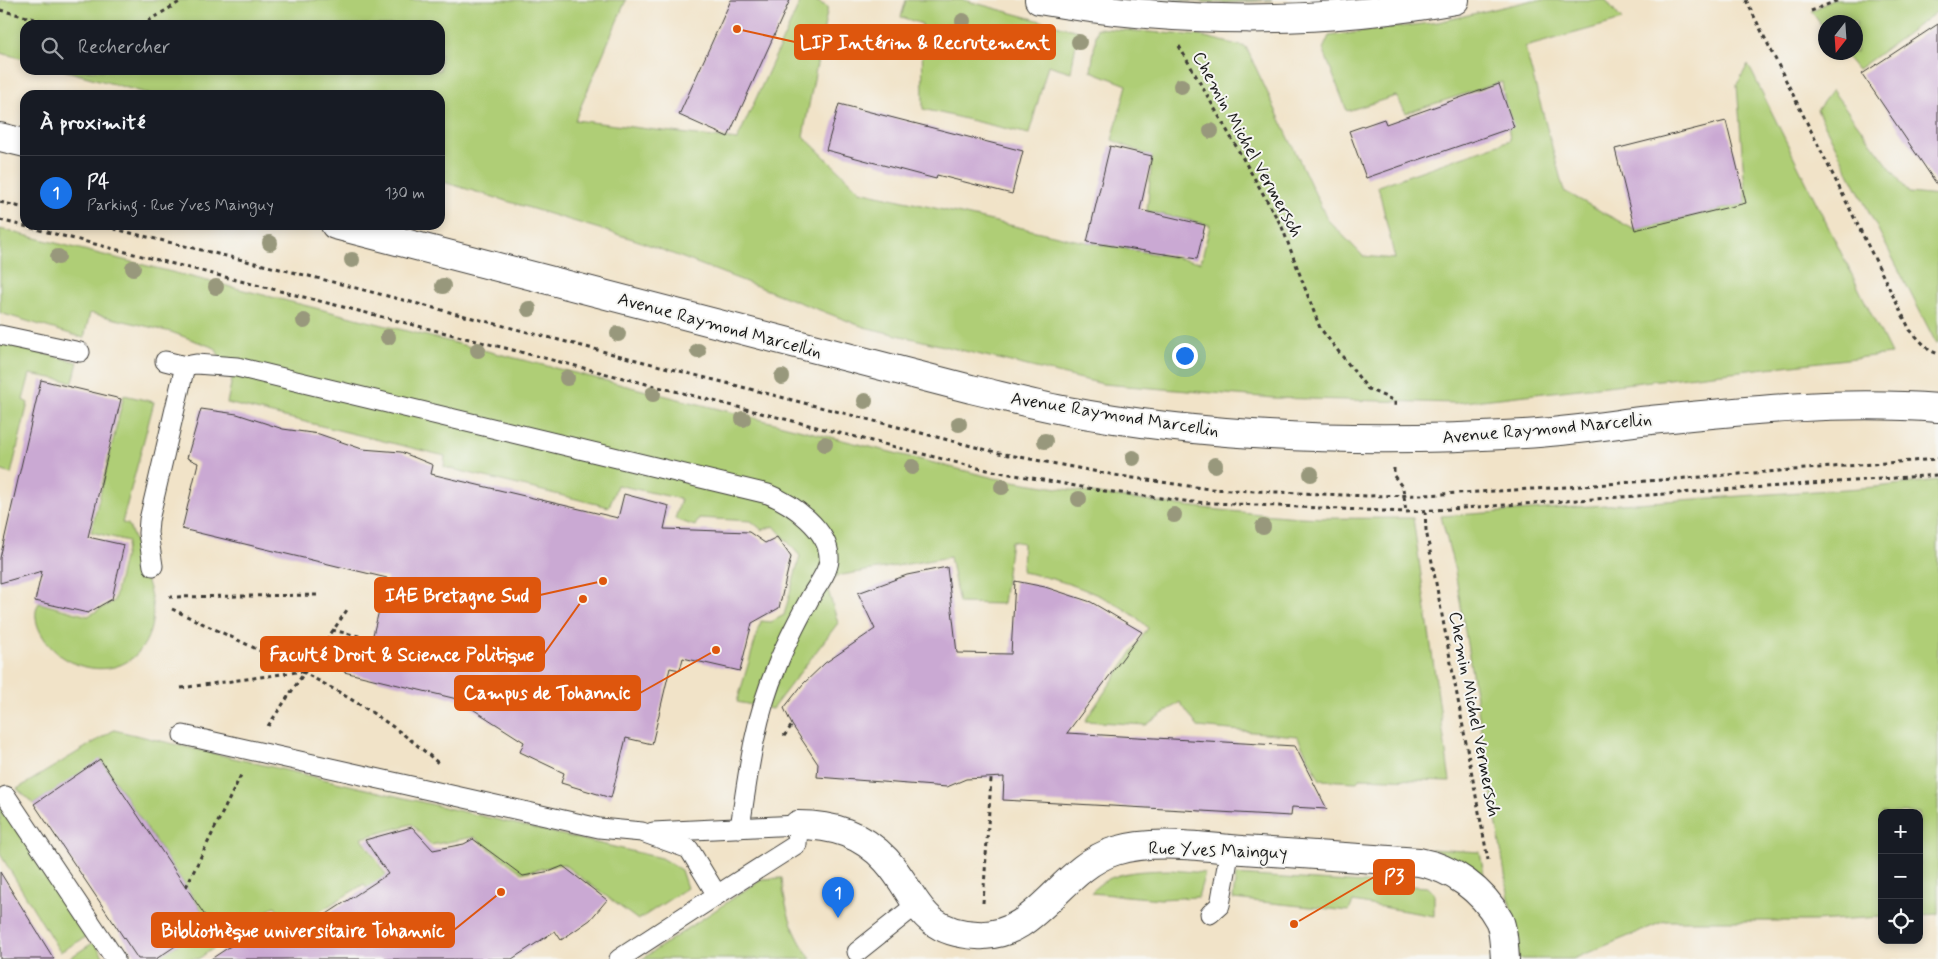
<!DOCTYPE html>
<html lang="fr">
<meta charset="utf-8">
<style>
:root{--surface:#171b24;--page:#20242c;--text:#f1f3f6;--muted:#9ea1a6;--line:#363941;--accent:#1a73e8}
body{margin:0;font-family:Mynerve,sans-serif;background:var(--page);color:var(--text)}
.controls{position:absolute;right:15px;bottom:15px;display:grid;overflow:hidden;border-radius:10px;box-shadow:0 2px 8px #0003}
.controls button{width:45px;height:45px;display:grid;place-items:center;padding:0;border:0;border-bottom:1px solid var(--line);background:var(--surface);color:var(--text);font:25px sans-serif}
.compass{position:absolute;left:1818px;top:15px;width:45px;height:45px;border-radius:50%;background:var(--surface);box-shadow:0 2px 8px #0003;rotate:197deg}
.you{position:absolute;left:1184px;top:355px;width:18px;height:18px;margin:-12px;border:4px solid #fff;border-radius:50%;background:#1a73e8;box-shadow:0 0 0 8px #1a73e833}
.badge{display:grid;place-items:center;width:32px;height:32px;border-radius:50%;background:var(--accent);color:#fff;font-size:16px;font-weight:700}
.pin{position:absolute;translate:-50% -41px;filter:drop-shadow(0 1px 2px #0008)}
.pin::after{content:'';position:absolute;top:26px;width:18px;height:15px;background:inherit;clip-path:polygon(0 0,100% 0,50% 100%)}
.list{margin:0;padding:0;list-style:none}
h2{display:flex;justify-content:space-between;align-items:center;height:65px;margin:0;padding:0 20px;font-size:21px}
h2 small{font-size:16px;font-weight:400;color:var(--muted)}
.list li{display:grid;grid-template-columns:32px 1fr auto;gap:15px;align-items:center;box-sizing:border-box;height:75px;padding:0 20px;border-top:1px solid var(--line)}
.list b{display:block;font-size:19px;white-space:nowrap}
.list p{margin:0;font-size:16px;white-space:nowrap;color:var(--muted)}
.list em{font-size:16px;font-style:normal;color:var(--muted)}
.icon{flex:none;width:28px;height:28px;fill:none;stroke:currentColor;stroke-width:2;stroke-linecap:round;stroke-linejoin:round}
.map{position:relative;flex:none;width:1938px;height:959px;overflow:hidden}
.search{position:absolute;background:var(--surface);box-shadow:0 2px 8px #0003;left:20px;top:20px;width:425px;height:55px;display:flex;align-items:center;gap:12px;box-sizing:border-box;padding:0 18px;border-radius:15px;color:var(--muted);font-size:19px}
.panel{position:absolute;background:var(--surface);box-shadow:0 2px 8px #0003;left:20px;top:90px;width:425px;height:140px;border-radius:15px}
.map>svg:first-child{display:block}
</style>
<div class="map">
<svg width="1938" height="959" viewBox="0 0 1938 959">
<rect width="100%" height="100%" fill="#f6f6f2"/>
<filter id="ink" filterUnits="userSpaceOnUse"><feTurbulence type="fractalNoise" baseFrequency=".02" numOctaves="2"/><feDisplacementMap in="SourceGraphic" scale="10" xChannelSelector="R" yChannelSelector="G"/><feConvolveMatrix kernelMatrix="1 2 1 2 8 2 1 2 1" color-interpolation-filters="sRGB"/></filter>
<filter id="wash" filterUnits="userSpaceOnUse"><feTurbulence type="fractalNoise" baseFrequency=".0096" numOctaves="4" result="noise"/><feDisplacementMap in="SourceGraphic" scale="20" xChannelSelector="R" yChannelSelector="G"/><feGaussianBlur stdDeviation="1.12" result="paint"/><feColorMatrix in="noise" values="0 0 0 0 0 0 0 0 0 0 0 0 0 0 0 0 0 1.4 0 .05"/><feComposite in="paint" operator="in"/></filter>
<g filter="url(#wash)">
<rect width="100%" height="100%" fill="#f1e3c8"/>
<g fill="#afce76" stroke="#667549">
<polygon points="0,0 626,0 575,120 737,140 801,0 814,0 828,7 803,136 860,191 1075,240 1201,262 1210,225 1147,211 1152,157 1112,140 1127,85 1091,71 1097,28 1201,36 1246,47 1327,219 1363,256 1395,259 1378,186 1510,140 1502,82 1406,113 1396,96 1347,111 1323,49 1329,36 1438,22 1533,0 1606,0 1622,20 1525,47 1564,191 1635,230 1746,203 1737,85 1748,64 1891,354 1455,403 1274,398 1103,384 864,327 636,240 440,181 440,95 153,95 63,70 440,70 440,25 25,25 25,59 0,53"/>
<polygon points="906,0 964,0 1078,31 1071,72 1048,65 1029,134 923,109 922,24 901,17"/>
<polygon points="1162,0 1272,0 1224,3"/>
<polygon points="1832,0 1938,0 1938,11 1857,70 1843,53 1856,52 1856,22 1826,22 1825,30 1811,11"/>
<polygon points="1832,90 1909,193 1938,196 1938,343 1936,343 1817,110"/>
<path d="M0,229L994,478C1095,494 1196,510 1299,517C1336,519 1375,518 1413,518L1450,781L1360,778L1357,782L1320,780L1297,736L1198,727L1180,702L1146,725L1085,721L1148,628C1120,598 1061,579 1022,572L1023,543L1011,541L1003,604L959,603L950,557L836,576L828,590L838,623L772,709L737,702L761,621L771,622L784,615L800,556L774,526L762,530L751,521L699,518L695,526L675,519L681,499L617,485L609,507L444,467L445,456L227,403L232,379L215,348L171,332L90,313L84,338L0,313Z"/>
<polygon points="0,343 78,362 73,382 30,374 23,400 28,403 11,474 0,470"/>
<path d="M124,395L154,402L122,523L128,524C135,539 138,553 143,568C149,590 157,607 150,631C134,684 66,677 42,635C36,625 33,612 39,603L88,616L114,601L128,541L91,532Z"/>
<polygon points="1938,480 1938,914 1919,915 1919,813 1882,813 1882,917 1814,921 1665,921 1573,959 1519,959 1455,571 1441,516 1876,487"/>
<polygon points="114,730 661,858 681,870 687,888 638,920 563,864 522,873 474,837 431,845 412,824 362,838 399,895 380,908 364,884 290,930 275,906 198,959 156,959 210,923 101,760 34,804 17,789"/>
<polygon points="0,805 88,936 60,952 0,854"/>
<polygon points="1431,849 1480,852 1485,881 1463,863"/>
<path d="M1170,870L1205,873L1198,897L1161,899L1091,893C1108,870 1144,871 1170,870Z"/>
<polygon points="1236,875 1428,887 1434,893 1434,916 1353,902 1349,911 1233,899"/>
<path d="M782,878C784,908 793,934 811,959H642L762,879Z"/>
<polygon points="94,942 105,959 68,959"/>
</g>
<g id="blocks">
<g fill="#caa9d3">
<polygon points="731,0 790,0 728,137 679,115"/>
<polygon points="1938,24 1938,186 1862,74"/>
<polygon points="1499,84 1514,127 1366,178 1349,131 1384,119 1386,124"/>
<polygon points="839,104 1023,151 1012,194 937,175 936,179 826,150"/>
<polygon points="1726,121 1746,203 1635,230 1615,149"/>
<polygon points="1110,146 1152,156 1140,210 1205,225 1197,259 1087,242"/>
<polygon points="41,380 121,399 88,537 124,545 112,599 88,613 35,601 42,571 0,583 0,558"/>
<polygon points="201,409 237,414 283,429 319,434 362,449 401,452 433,465 431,474 618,518 624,494 669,506 664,529 749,532 765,543 777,537 791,557 779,608 752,623 740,671 683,658 680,670 670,668 652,744 626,738 611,798 561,783 564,773 520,752 524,742 457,699 344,672 352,638 371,643 387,578 182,529 198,463 187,458"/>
<polygon points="947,567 957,653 1011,654 1015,581 1045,587 1091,602 1142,632 1067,733 1295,746 1327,809 1292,807 1291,816 1003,800 1004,777 966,779 947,787 817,777 818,764 792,725 784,708 803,684 825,663 875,629 858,593 907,575"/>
<polygon points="100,759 210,923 156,959 138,959 34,804"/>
<polygon points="412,827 433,850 464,844 473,839 523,876 551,871 563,866 607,900 590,920 561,940 555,931 512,959 211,959 279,914 293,936 339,906 388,874 365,840"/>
<polygon points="0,872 54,959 0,959"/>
</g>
</g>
</g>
<g filter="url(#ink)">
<use href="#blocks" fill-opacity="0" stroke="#3c3a36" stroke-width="1"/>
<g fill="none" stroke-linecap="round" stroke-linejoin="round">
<defs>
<g id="service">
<polyline points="0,335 80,352"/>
<path d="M185,366L196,364L237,367L768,494C791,503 831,531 829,560C828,573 816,587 810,598C798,620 786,642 777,666C755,717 748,773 740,828"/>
<polyline points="153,566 148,533 149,520 185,366 165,361"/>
<polyline points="183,735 599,828 642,832 689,849 717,895 619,959"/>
<polyline points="6,796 115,959"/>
<polyline points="653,832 798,825 797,844 717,895"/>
<polyline points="1210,914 1220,905 1230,849"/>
<polyline points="857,952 916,905"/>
</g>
<g id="minor">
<path d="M1039,0C1175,24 1319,25 1455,0"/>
<path d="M798,825C833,825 862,834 886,860C918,895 917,932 977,935C1037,939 1060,868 1115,851C1154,839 1202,847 1243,850C1302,854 1361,858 1419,862C1452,868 1483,890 1499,920C1504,930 1504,948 1505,959"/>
</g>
<g id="secondary">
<polyline points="0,137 25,143"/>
<path d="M335,225L971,389C1001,396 1031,404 1062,410C1213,439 1370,443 1524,434C1563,432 1602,426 1641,421C1739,411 1839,400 1938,408"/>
</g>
</defs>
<use href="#service" stroke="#3c3a36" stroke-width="21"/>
<use href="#minor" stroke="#3c3a36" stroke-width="30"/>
<use href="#secondary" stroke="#3c3a36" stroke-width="30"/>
<g stroke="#3c3a36" stroke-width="3" stroke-dasharray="4 4" stroke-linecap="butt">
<polyline points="1746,0 1910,330 1929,350 1938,354"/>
<polyline points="0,10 58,25"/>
<polyline points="1811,11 1839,0"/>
<polyline points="141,25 183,0"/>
<polyline points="1179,46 1282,227 1320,328 1368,389 1395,401 1395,407"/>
<polyline points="0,202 25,208"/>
<polyline points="0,220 982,469 1098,490 1192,502 1406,512 1938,475"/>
<polyline points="98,225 317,278 999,453 1120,476 1209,489 1367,496 1424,495 1568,487 1938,459"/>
<polyline points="1394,468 1394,476 1403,488 1406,512"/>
<polyline points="1425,511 1426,530 1488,860"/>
<polyline points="169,597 320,595"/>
<path d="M172,609C264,653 362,694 438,763"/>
<polyline points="332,630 376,640"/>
<polyline points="181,688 304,671"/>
<polyline points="268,726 349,607"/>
<polyline points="784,736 792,725"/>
<polyline points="186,887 241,775"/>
<polyline points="983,903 991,779"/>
</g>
<use href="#service" stroke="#fff" stroke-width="19"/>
<use href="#minor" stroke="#fff" stroke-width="28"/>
<use href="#secondary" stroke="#fff" stroke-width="28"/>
</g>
<g fill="#98987b">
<circle cx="963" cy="21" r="8"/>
<circle cx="1079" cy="42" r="8"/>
<circle cx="1181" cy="86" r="8"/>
<circle cx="1211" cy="131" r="8"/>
<circle cx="270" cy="243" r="8"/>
<circle cx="58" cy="257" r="8"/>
<circle cx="352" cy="260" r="8"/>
<circle cx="133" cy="268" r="8"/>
<circle cx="443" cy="286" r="8"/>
<circle cx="216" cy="287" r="8"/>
<circle cx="529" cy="309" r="8"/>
<circle cx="304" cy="321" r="8"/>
<circle cx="618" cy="334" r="8"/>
<circle cx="388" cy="337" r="8"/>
<circle cx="478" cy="350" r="8"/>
<circle cx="698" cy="351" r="8"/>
<circle cx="782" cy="377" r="8"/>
<circle cx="567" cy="378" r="8"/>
<circle cx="653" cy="394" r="8"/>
<circle cx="865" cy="401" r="8"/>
<circle cx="743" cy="419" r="8"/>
<circle cx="959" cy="424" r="8"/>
<circle cx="1045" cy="441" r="8"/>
<circle cx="825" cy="444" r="8"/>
<circle cx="1133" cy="458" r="8"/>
<circle cx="1215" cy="465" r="8"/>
<circle cx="912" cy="467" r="8"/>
<circle cx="1311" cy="474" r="8"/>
<circle cx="1002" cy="487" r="8"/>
<circle cx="1079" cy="499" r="8"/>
<circle cx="1174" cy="515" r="8"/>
<circle cx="1263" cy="527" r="8"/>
</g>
</g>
<g text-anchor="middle" stroke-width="4" stroke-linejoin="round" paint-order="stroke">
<g font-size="18" fill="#1c1c1c" stroke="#f6f6f2">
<text transform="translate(1248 144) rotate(61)" y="6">Chemin Michel Vermersch</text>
<text transform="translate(720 325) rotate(15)" y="6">Avenue Raymond Marcellin</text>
<text transform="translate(1115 414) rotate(9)" y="6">Avenue Raymond Marcellin</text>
<text transform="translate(1547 428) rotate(-5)" y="6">Avenue Raymond Marcellin</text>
<text transform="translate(1475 714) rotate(79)" y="6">Chemin Michel Vermersch</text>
<text transform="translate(1218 850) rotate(2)" y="6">Rue Yves Mainguy</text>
</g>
</g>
<path fill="none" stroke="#de560d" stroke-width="2" d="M737 29L795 42M603 581L540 595M583 599L544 654M716 650L640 693M1294 924L1374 877M501 892L454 930"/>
<g fill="#de560d" stroke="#f6f6f2" stroke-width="2">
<circle cx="737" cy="29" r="5"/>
<circle cx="603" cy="581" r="5"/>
<circle cx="583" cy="599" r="5"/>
<circle cx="716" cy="650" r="5"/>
<circle cx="1294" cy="924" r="5"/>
<circle cx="501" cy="892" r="5"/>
</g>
<g fill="#de560d" stroke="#de560d" stroke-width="2">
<rect x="795" y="25" width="260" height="34" rx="5"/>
<rect x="375" y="578" width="165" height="34" rx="5"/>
<rect x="261" y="637" width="283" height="34" rx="5"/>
<rect x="455" y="676" width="185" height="34" rx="5"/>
<rect x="1374" y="860" width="40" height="34" rx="5"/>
<rect x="152" y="913" width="302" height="34" rx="5"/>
</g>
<g font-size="19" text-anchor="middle" font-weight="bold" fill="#fff">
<text x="925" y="49">LIP Intérim &amp; Recrutement</text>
<text x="457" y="602">IAE Bretagne Sud</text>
<text x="402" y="661">Faculté Droit &amp; Science Politique</text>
<text x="547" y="699">Campus de Tohannic</text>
<text x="1394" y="883">P3</text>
<text x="303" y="937">Bibliothèque universitaire Tohannic</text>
</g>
</svg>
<div class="controls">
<button>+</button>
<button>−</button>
<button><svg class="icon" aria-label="locate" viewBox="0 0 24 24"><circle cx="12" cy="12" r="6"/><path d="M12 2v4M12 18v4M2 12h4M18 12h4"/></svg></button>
</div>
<svg class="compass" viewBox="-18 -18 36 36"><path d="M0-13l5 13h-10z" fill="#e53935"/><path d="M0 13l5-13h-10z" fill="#9ea1a6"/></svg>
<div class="you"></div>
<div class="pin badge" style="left:838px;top:918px">1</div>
<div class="search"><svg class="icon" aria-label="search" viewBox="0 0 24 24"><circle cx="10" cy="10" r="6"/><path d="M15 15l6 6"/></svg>Rechercher</div>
<section class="panel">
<h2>À proximité<small></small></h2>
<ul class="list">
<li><span class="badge">1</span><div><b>P4</b><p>Parking · Rue Yves Mainguy</p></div><em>130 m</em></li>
</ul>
</section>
</div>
